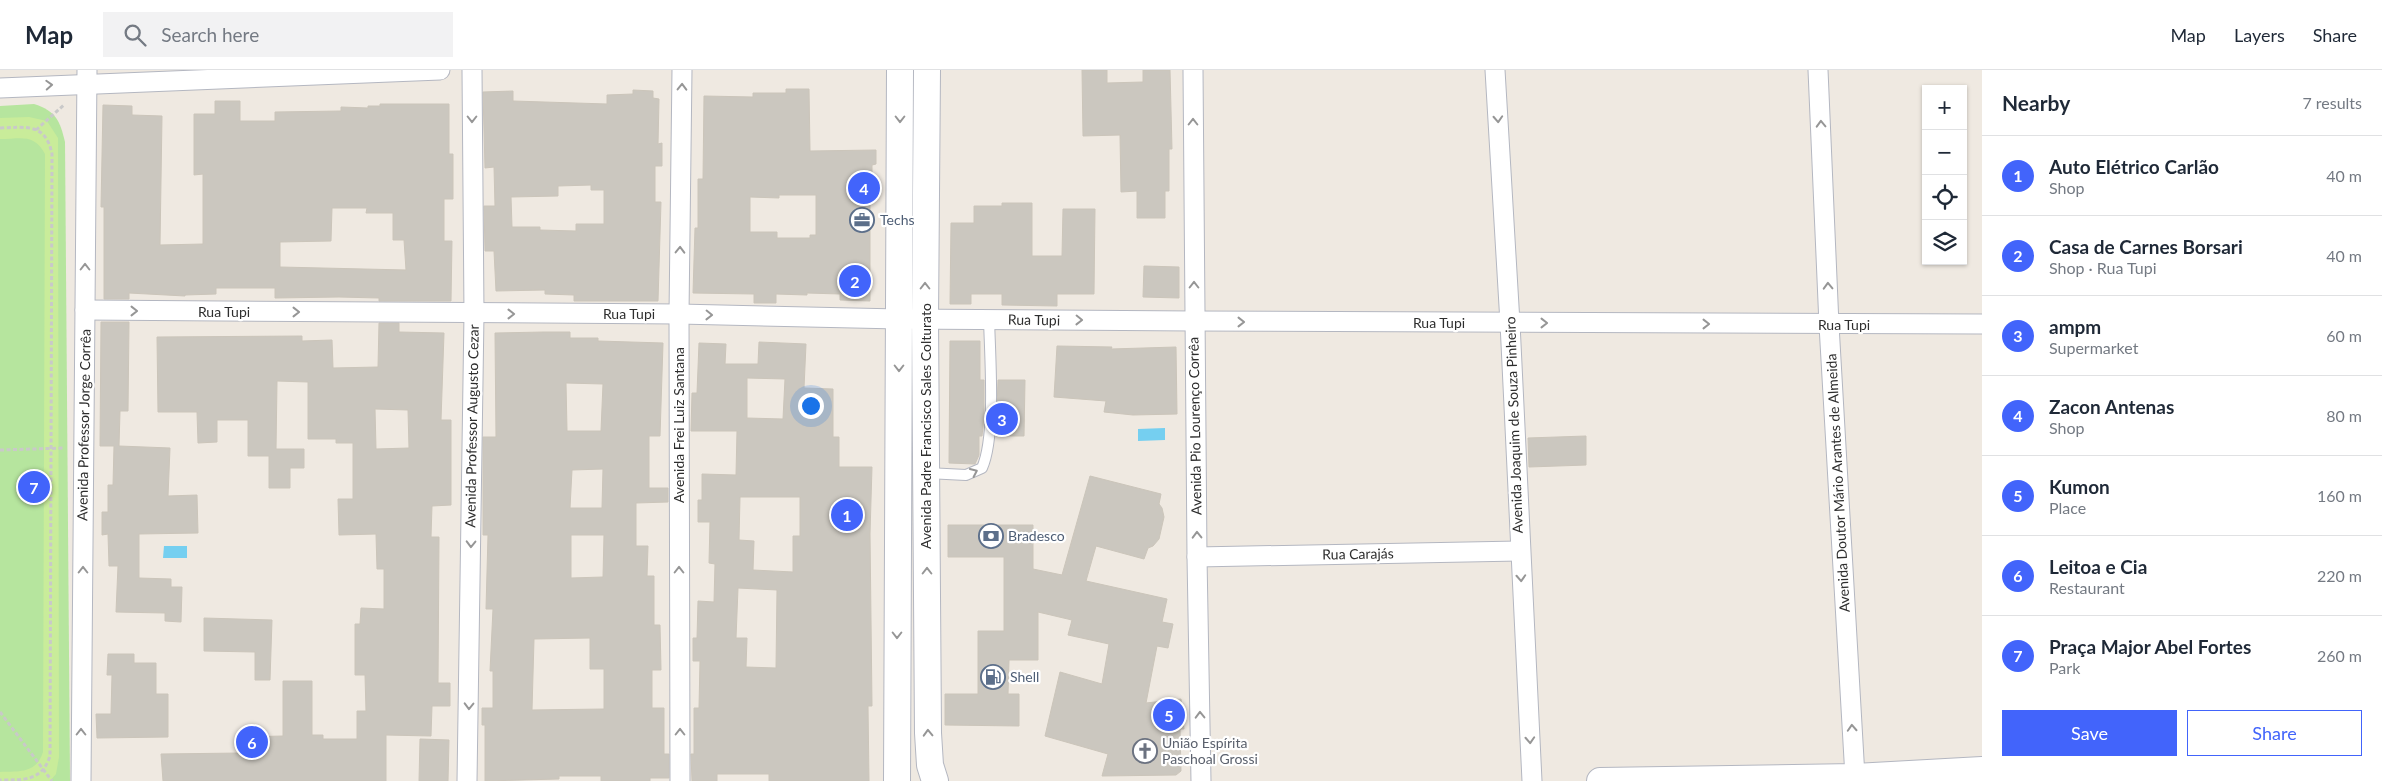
<!DOCTYPE html>
<meta charset="utf-8">
<style>
:root{--surface:#fff;--page:#f2f2f3;--text:#1f2937;--muted:#747a83;--line:#e0e1e3;--accent:#4264fb}
body{margin:0;font-family:Lato,sans-serif;background:var(--page);color:var(--text)}
.controls{position:absolute;right:15px;top:15px;display:grid;overflow:hidden;border-radius:0px;box-shadow:0 1px 4px #0004}
.controls button{width:45px;height:45px;display:grid;place-items:center;padding:0;border:0;border-bottom:1px solid var(--line);background:var(--surface);color:var(--text);font:25px sans-serif}
.you{position:absolute;left:810px;top:335px;width:18px;height:18px;margin:-12px;border:4px solid #fff;border-radius:50%;background:#1a73e8;box-shadow:0 0 0 8px #1a73e833}
.badge{display:grid;place-items:center;width:32px;height:32px;border-radius:50%;background:var(--accent);color:#fff;font-size:16px;font-weight:700}
.pin{position:absolute;translate:-50% -50%;border:2px solid #fff;box-shadow:0 1px 5px #0006}
.list{margin:0;padding:0;list-style:none}
h2{display:flex;justify-content:space-between;align-items:center;height:65px;margin:0;padding:0 20px;font-size:21px}
h2 small{font-size:16px;font-weight:400;color:var(--muted)}
.list li{display:grid;grid-template-columns:32px 1fr auto;gap:15px;align-items:center;box-sizing:border-box;height:80px;padding:0 20px;border-top:1px solid var(--line)}
.list b{display:block;font-size:19px;white-space:nowrap}
.list p{margin:0;font-size:16px;white-space:nowrap;color:var(--muted)}
.list em{font-size:16px;font-style:normal;color:var(--muted)}
.actions{display:flex;gap:10px;padding:15px 20px}
.actions a{flex:1;padding:11px 0;border:1px solid var(--accent);border-radius:0px;text-align:center;font-size:18px;color:var(--accent)}
.actions .main{background:var(--accent);color:#fff}
.icon{flex:none;width:28px;height:28px;fill:none;stroke:currentColor;stroke-width:2;stroke-linecap:round;stroke-linejoin:round}
.map{position:relative;flex:none;width:1982px;height:711px;overflow:hidden}
header{display:flex;align-items:center;gap:30px;box-sizing:border-box;height:70px;padding:0 25px;background:var(--surface);border-bottom:1px solid var(--line)}
header strong{font-size:24px}
nav{display:flex;gap:28px;margin-inline-start:auto;font-size:18px}
.search{width:350px;height:45px;background:var(--page);display:flex;align-items:center;gap:12px;box-sizing:border-box;padding:0 18px;border-radius:0px;color:var(--muted);font-size:19px}
main{display:flex}
aside{flex:1;background:var(--surface)}
.map>svg:first-child{display:block}
</style>
<header>
<strong>Map</strong>
<div class="search"><svg class="icon" aria-label="search" viewBox="0 0 24 24"><circle cx="10" cy="10" r="6"/><path d="M15 15l6 6"/></svg>Search here</div>
<nav><a>Map</a><a>Layers</a><a>Share</a></nav>
</header>
<main>
<div class="map">
<svg width="1982" height="711" viewBox="0 0 1982 711">
<rect width="100%" height="100%" fill="#efe9e1"/>
<path fill="#b6e59e" d="M34,34C56,41 60,51 65,72L70,711H0V36Z"/>
<path fill="#c9ec9a" d="M29,47L47,51L58,68L59,687L56,704L50,711H0V702C19,701 36,704 43,682L45,84C34,63 21,69 0,69V48Z"/>
<g fill="#75cff0">
<polygon points="1165,358 1165,370 1138,371 1138,359"/>
<polygon points="164,476 187,476 187,488 163,488"/>
</g>
<g fill="#cbc7bf" stroke="#cbc5ba" fill-rule="evenodd">
<polygon points="1082,0 1107,0 1107,13 1143,12 1143,0 1170,0 1172,79 1169,79 1169,121 1165,121 1165,148 1137,148 1137,121 1121,122 1120,65 1083,66"/>
<path d="M786,19H809L810,81L876,80V94L872,95V126H870V231L840,230V224L807,223V225L776,224V233H754V224L693,223L695,158H698V109H703L704,26L753,27V23H786ZM779,125H816V165H810V168H777V162H750V127L779,128Z"/>
<path d="M633,20L653,21V28L659,29L658,74L662,73V96H655V132H661L658,231H574V225L545,224V220L496,221L494,181H485L484,136H495L494,97L485,98L483,22L513,21V31L607,34V25L633,24ZM591,115V120H604V154H576V161L540,160V157H512L511,127L558,126V116Z"/>
<path d="M215,31H240V51H275V42L341,41V37L368,38V36H380V34H449V84H453V129H444V171H452L451,231H379V228L339,227L275,228V218H216V224L185,225V226L129,223V229H104V137H101L103,35L132,36V45L162,46L160,175L203,174V104L194,105V44H215ZM332,138H367L366,143H393V170H404L406,200L280,197V172L331,171Z"/>
<polygon points="1002,133 1032,133 1032,186 1062,186 1063,139 1095,139 1094,224 1057,224 1057,236 1002,235 1002,224 971,224 971,234 950,234 951,153 974,153 974,136 1002,136"/>
<polygon points="1144,196 1179,197 1179,228 1143,227"/>
<polygon points="101,252 129,252 128,341 120,341 119,376 170,378 168,426 197,425 198,463 139,464 139,508 171,509 171,517 182,517 181,552 165,551 165,543 116,542 118,496 109,496 108,464 102,465 102,442 108,442 108,415 113,415 114,376 100,376"/>
<path d="M379,253H399V262L444,263L441,350H451V435L432,436L431,467H439L438,613H450V636H432L431,666L386,665V711H163L161,684L241,683V667L283,666V611H312V665H323V669H357V641H366L365,605H355V554H360L361,538L384,539V499H377L376,464L339,465L338,429H353V373H336V369H308V312L277,311L276,379H304V398H290V418H269V386H248V350H217V372L198,373L197,342H158L157,267L302,266V271L332,270L333,298L378,297ZM375,339L408,340L409,378L376,379Z"/>
<path d="M544,262H570V268H598V271L663,273L660,366H649V418H668V432L636,433V476H648L647,506H654V555H660L661,600H652V638H664V684H669V708H650V711H601V706H559V709L485,711V655H482V638H493V601H490L493,539H486L488,465H483V367H496L495,263ZM566,313L603,314L601,361H567ZM603,399L602,438H570L572,400ZM571,465H604L603,507L571,508ZM590,568V599H604V639L532,640L534,569Z"/>
<polygon points="950,271 980,271 980,310 984,310 984,347 982,366 979,366 979,385 975,394 949,393"/>
<path d="M759,272L806,274L804,318L833,319V367H839V397H872L870,464L872,636H868L869,711H769V704H717V711H692L691,684H694V638H699L700,591H693V568H697L698,531L714,532L715,494L709,493L710,452H698V430H702V404L736,405L737,361H691L692,323H697L699,273L726,274L725,294H758ZM747,308L785,309L783,349L747,348ZM740,427H800V466H793V502L753,500L754,471L739,470ZM738,518L777,520L776,598L746,597L747,568H736Z"/>
<polygon points="1057,276 1112,277 1111,279 1176,277 1177,344 1133,345 1104,342 1106,331 1054,327"/>
<polygon points="998,310 1025,310 1024,366 996,366"/>
<polygon points="1586,366 1586,395 1529,397 1528,368"/>
<polygon points="1090,406 1161,424 1159,434 1162,438 1164,447 1159,469 1153,476 1148,478 1144,489 1096,476 1086,511 1167,529 1162,552 1173,554 1168,578 1157,576 1146,633 1181,629 1184,659 1180,659 1181,701 1176,705 1102,706 1108,684 1045,666 1060,602 1102,614 1109,574 1068,565 1072,550 1038,542 1038,590 1009,590 1008,624 1019,624 1019,656 945,655 945,624 978,624 978,561 1004,561 1004,487 948,487 948,455 1033,455 1033,499 1062,505"/>
<polygon points="204,548 272,550 270,610 255,610 255,582 204,581"/>
<polygon points="108,584 134,584 134,593 156,593 156,624 168,624 168,667 97,668 96,644 111,644 112,605 107,605"/>
<polygon points="420,669 449,670 448,711 419,711"/>
</g>
<g fill="none" stroke-linecap="round" stroke-linejoin="round">
<defs>
<path id="lane" d="M927,403L966,405L982,398C996,367 990,287 989,249"/>
<g id="street">
<polyline points="1193,0 1197,487 1201,711"/>
<polyline points="1495,0 1510,253 1532,711"/>
<polyline points="1818,0 1829,255 1855,707"/>
<polyline points="0,18 440,0"/>
<polyline points="85,240 679,244 899,249 1194,251 1982,254"/>
<polyline points="1197,487 1519,481"/>
<polyline points="81,711 87,0"/>
<polyline points="467,711 474,244 472,0"/>
<polyline points="680,711 679,244 682,0"/>
</g>
<g id="secondary">
<polyline points="927,0 925,249 928,663 930,695 935,711"/>
<polyline points="897,711 900,0"/>
<polyline points="1600,711 1855,707 1982,700"/>
</g>
</defs>
<use href="#lane" stroke="#b4b7c1" stroke-width="12"/>
<use href="#street" stroke="#b4b7c1" stroke-width="21"/>
<use href="#secondary" stroke="#b4b7c1" stroke-width="28"/>
<g stroke="#c9c9c9" stroke-width="3" stroke-dasharray="4 2.5" stroke-linecap="butt">
<path d="M0,58C26,57 46,53 52,84L50,686C42,711 24,710 0,710"/>
<polyline points="36,60 65,34"/>
<polyline points="0,380 65,378"/>
<polyline points="0,642 52,711"/>
</g>
<use href="#lane" stroke="#fff" stroke-width="10"/>
<use href="#street" stroke="#fff" stroke-width="19"/>
<use href="#secondary" stroke="#fff" stroke-width="26"/>
</g>
<defs><path id="oneway-chevron" d="M-2-3.5L2.5 0L-2 3.5" fill="none" stroke-width="1.6" stroke-linecap="round" stroke-linejoin="round" transform="scale(1.25)"/></defs>
<g stroke="#969696">
<use href="#oneway-chevron" transform="translate(49 15) rotate(-3)"/>
<use href="#oneway-chevron" transform="translate(682 17) rotate(-89)"/>
<use href="#oneway-chevron" transform="translate(472 49) rotate(90)"/>
<use href="#oneway-chevron" transform="translate(900 49) rotate(90)"/>
<use href="#oneway-chevron" transform="translate(1498 49) rotate(87)"/>
<use href="#oneway-chevron" transform="translate(1193 52) rotate(-90)"/>
<use href="#oneway-chevron" transform="translate(1821 54) rotate(-92)"/>
<use href="#oneway-chevron" transform="translate(680 180) rotate(-89)"/>
<use href="#oneway-chevron" transform="translate(85 197) rotate(-90)"/>
<use href="#oneway-chevron" transform="translate(1194 215) rotate(-90)"/>
<use href="#oneway-chevron" transform="translate(925 216) rotate(-90)"/>
<use href="#oneway-chevron" transform="translate(1828 216) rotate(-92)"/>
<use href="#oneway-chevron" transform="translate(134 241)"/>
<use href="#oneway-chevron" transform="translate(296 242)"/>
<use href="#oneway-chevron" transform="translate(511 244)"/>
<use href="#oneway-chevron" transform="translate(709 245) rotate(1)"/>
<use href="#oneway-chevron" transform="translate(1079 250) rotate(1)"/>
<use href="#oneway-chevron" transform="translate(1241 252)"/>
<use href="#oneway-chevron" transform="translate(1544 253)"/>
<use href="#oneway-chevron" transform="translate(1706 254)"/>
<use href="#oneway-chevron" transform="translate(899 298) rotate(90)"/>
<use href="#oneway-chevron" transform="translate(974 402) rotate(-25)"/>
<use href="#oneway-chevron" transform="translate(1197 465) rotate(-91)"/>
<use href="#oneway-chevron" transform="translate(471 474) rotate(91)"/>
<use href="#oneway-chevron" transform="translate(83 500) rotate(-90)"/>
<use href="#oneway-chevron" transform="translate(679 500) rotate(-90)"/>
<use href="#oneway-chevron" transform="translate(927 501) rotate(-90)"/>
<use href="#oneway-chevron" transform="translate(1521 508) rotate(87)"/>
<use href="#oneway-chevron" transform="translate(897 565) rotate(90)"/>
<use href="#oneway-chevron" transform="translate(469 636) rotate(91)"/>
<use href="#oneway-chevron" transform="translate(1200 645) rotate(-91)"/>
<use href="#oneway-chevron" transform="translate(1852 658) rotate(-93)"/>
<use href="#oneway-chevron" transform="translate(81 662) rotate(-90)"/>
<use href="#oneway-chevron" transform="translate(680 662) rotate(-90)"/>
<use href="#oneway-chevron" transform="translate(928 663) rotate(-92)"/>
<use href="#oneway-chevron" transform="translate(1530 670) rotate(87)"/>
</g>
<defs>
<symbol id="office-ring" viewBox="-11 -11 22 22"><circle r="9.5" fill="#fff" stroke="#5c6f8a" stroke-width="1.5"/><path d="M-6-3h4V-5.5h4V-3h4V5H-6ZM-1-4.5V-3h2v-1.5ZM-6 0V1H6V0Z" fill="#5c6f8a"/></symbol>
<symbol id="bank-ring" viewBox="-11 -11 22 22"><circle r="9.5" fill="#fff" stroke="#5c6f8a" stroke-width="1.5"/><path d="M-6-4H6V4H-6ZM0-2.3a2.3 2.3 0 1 0 0 4.6a2.3 2.3 0 1 0 0-4.6Z" fill="#5c6f8a"/></symbol>
<symbol id="fuel-ring" viewBox="-11 -11 22 22"><circle r="9.5" fill="#fff" stroke="#5c6f8a" stroke-width="1.5"/><path d="M-5.5-6h7V0h2V4h1.3V-2.5L3-4.5l.8-.8L6-3V5H2.5V1h-1V6h-7ZM-4.2-4.7v3.2H.2V-4.7Z" fill="#5c6f8a"/></symbol>
<symbol id="church-ring" viewBox="-11 -11 22 22"><circle r="9.5" fill="#fff" stroke="#6b7280" stroke-width="1.5"/><path d="M-1.2-6h2.4v3.5h3.3v2.4h-3.3V6h-2.4V-.1h-3.3v-2.4h3.3Z" fill="#6b7280"/></symbol>
</defs>
<g fill-rule="evenodd">
<use href="#office-ring" x="848" y="136" width="28" height="28"/>
<use href="#bank-ring" x="977" y="452" width="28" height="28"/>
<use href="#fuel-ring" x="979" y="593" width="28" height="28"/>
<use href="#church-ring" x="1131" y="667" width="28" height="28"/>
</g>
<g text-anchor="middle" stroke-width="4.5" stroke-linejoin="round" paint-order="stroke">
<g font-size="14" fill="#4e5e75" stroke="#fff" text-anchor="start">
<text x="880" y="155">Techs</text>
<text x="1008" y="471">Bradesco</text>
<text x="1010" y="612">Shell</text>
</g>
<g font-size="14" fill="#2e2e2e" stroke="#fff">
<text x="224" y="247">Rua Tupi</text>
<text x="629" y="249">Rua Tupi</text>
<text transform="translate(1034 250) rotate(1)" y="5">Rua Tupi</text>
<text x="1439" y="258">Rua Tupi</text>
<text x="1844" y="260">Rua Tupi</text>
<text transform="translate(84 355) rotate(-89)" y="5">Avenida Professor Jorge Corrêa</text>
<text transform="translate(679 355) rotate(-90)" y="5">Avenida Frei Luiz Santana</text>
<text transform="translate(1514 355) rotate(-92)" y="5">Avenida Joaquim de Souza Pinheiro</text>
<text transform="translate(472 356) rotate(-89)" y="5">Avenida Professor Augusto Cezar</text>
<text transform="translate(926 356) rotate(-90)" y="5">Avenida Padre Francisco Sales Colturato</text>
<text transform="translate(1195 356) rotate(-91)" y="5">Avenida Pio Lourenço Corrêa</text>
<text transform="translate(1838 413) rotate(-93)" y="5">Avenida Doutor Mário Arantes de Almeida</text>
<text transform="translate(1358 484) rotate(-1)" y="5">Rua Carajás</text>
</g>
<g font-size="14" fill="#5b616d" stroke="#fff" text-anchor="start">
<text x="1162" y="678">União Espírita<tspan x="1162" dy="16">Paschoal Grossi</tspan></text>
</g>
</g>
</svg>
<div class="controls">
<button>+</button>
<button>−</button>
<button><svg class="icon" aria-label="locate" viewBox="0 0 24 24"><circle cx="12" cy="12" r="6"/><path d="M12 2v4M12 18v4M2 12h4M18 12h4"/></svg></button>
<button><svg class="icon" aria-label="layers" viewBox="0 0 24 24"><path d="M12 4l9 5-9 5-9-5zM3 14l9 5 9-5"/></svg></button>
</div>
<div class="you"></div>
<div class="pin badge" style="left:847px;top:445px">1</div>
<div class="pin badge" style="left:855px;top:211px">2</div>
<div class="pin badge" style="left:1002px;top:349px">3</div>
<div class="pin badge" style="left:864px;top:118px">4</div>
<div class="pin badge" style="left:1169px;top:645px">5</div>
<div class="pin badge" style="left:252px;top:672px">6</div>
<div class="pin badge" style="left:34px;top:417px">7</div>
</div>
<aside>
<h2>Nearby<small>7 results</small></h2>
<ul class="list">
<li><span class="badge">1</span><div><b>Auto Elétrico Carlão</b><p>Shop</p></div><em>40 m</em></li>
<li><span class="badge">2</span><div><b>Casa de Carnes Borsari</b><p>Shop · Rua Tupi</p></div><em>40 m</em></li>
<li><span class="badge">3</span><div><b>ampm</b><p>Supermarket</p></div><em>60 m</em></li>
<li><span class="badge">4</span><div><b>Zacon Antenas</b><p>Shop</p></div><em>80 m</em></li>
<li><span class="badge">5</span><div><b>Kumon</b><p>Place</p></div><em>160 m</em></li>
<li><span class="badge">6</span><div><b>Leitoa e Cia</b><p>Restaurant</p></div><em>220 m</em></li>
<li><span class="badge">7</span><div><b>Praça Major Abel Fortes</b><p>Park</p></div><em>260 m</em></li>
</ul>
<div class="actions"><a class="main">Save</a><a>Share</a></div>
</aside>
</main>
